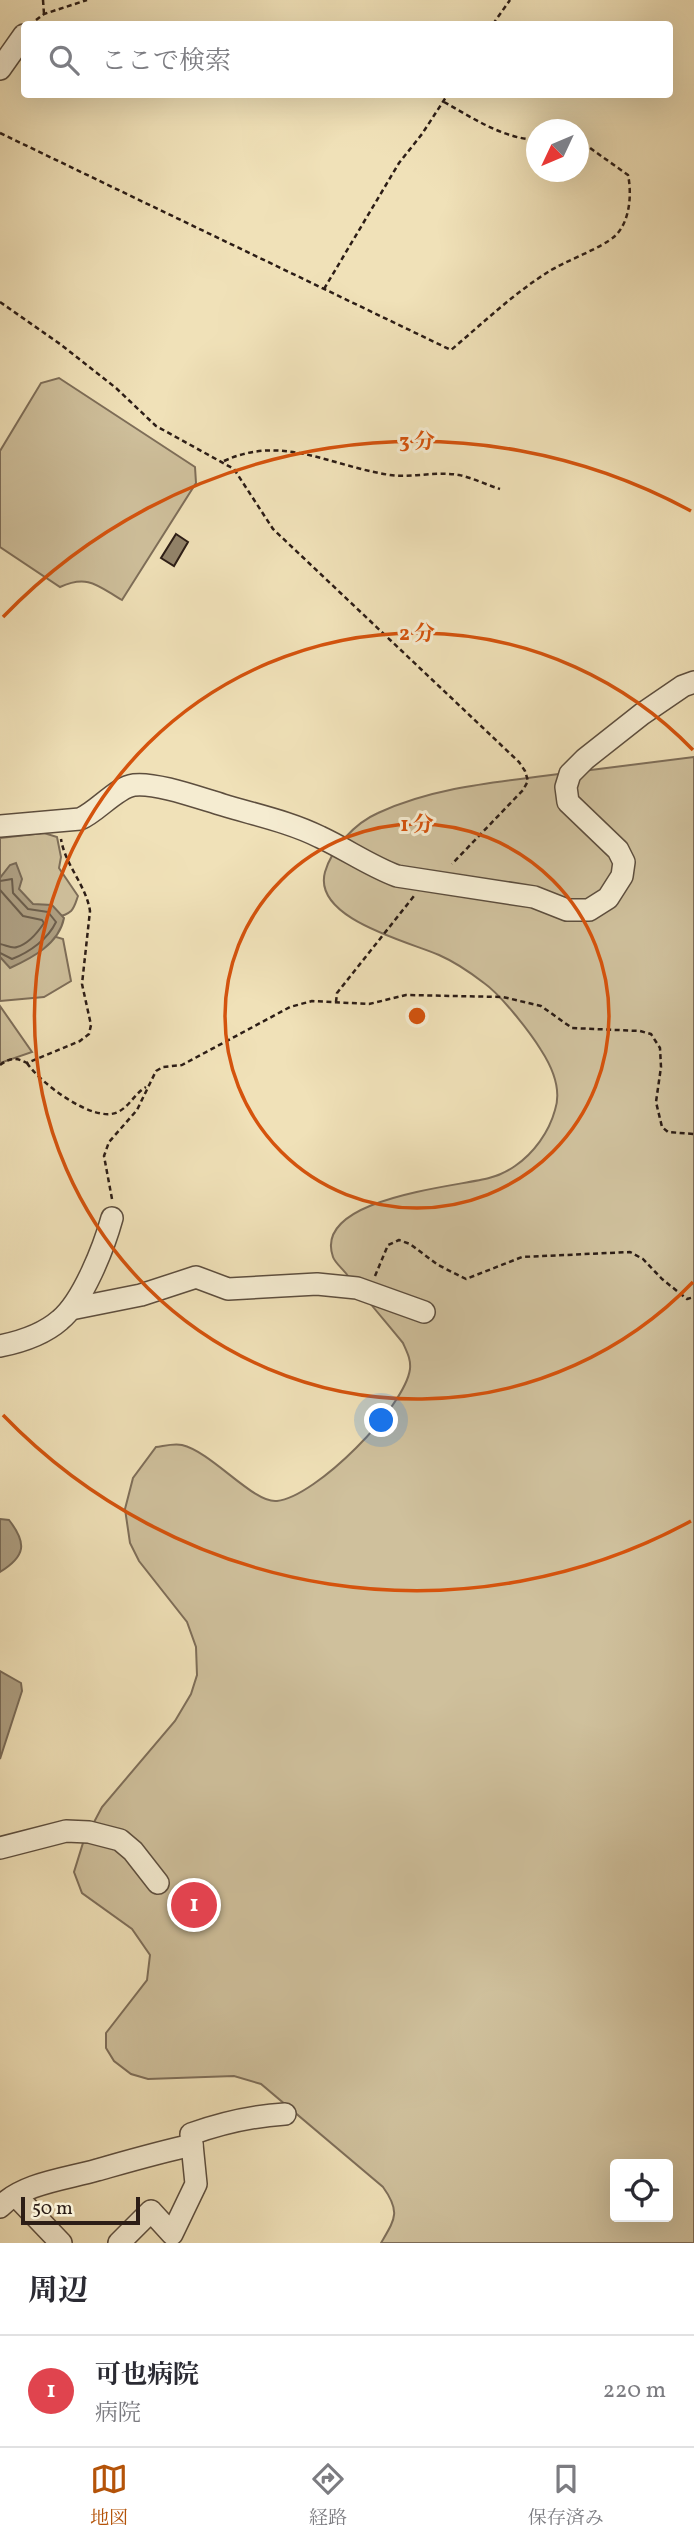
<!DOCTYPE html>
<html lang="ja">
<meta charset="utf-8">
<style>
:root{--surface:#fff;--page:#f7f7f7;--text:#2b2b33;--muted:#7c7c81;--line:#e1e1e2;--accent:#b45309}
body{margin:0;font-family:Vollkorn,"Noto Serif JP",serif;background:var(--page);color:var(--text)}
.controls{position:absolute;right:21px;bottom:21px;display:grid;overflow:hidden;border-radius:7px;box-shadow:0 7px 28px #0002}
.controls button{width:63px;height:63px;display:grid;place-items:center;padding:0;border:0;border-bottom:2px solid var(--line);background:var(--surface);color:var(--text);font:35px sans-serif}
.compass{position:absolute;left:526px;top:119px;width:63px;height:63px;border-radius:50%;background:var(--surface);box-shadow:0 7px 28px #0002;rotate:226deg}
.scale{position:absolute;left:21px;bottom:18px;width:119px;box-sizing:border-box;padding-left:7px;border:4px solid #2c1d16;border-top:0;font-size:19px;line-height:24px;white-space:nowrap;color:#2c1d16;-webkit-text-stroke:5px #f5ecd1;paint-order:stroke}
.you{position:absolute;left:382px;top:1421px;width:24px;height:24px;margin:-18px;border:5px solid #fff;border-radius:50%;background:#1a73e8;box-shadow:0 0 0 10px #1a73e833}
.badge{display:grid;place-items:center;width:46px;height:46px;border-radius:50%;background:var(--accent);color:#fff;font-size:23px;font-weight:700}
.pin{position:absolute;translate:-50% -50%;border:4px solid #fff;box-shadow:0 2px 7px #0006}
.list{margin:0;padding:0;list-style:none}
h2{display:flex;justify-content:space-between;align-items:center;height:91px;margin:0;padding:0 28px;font-size:30px}
h2 small{font-size:23px;font-weight:400;color:var(--muted)}
.list li{display:grid;grid-template-columns:46px 1fr auto;gap:21px;align-items:center;box-sizing:border-box;height:112px;padding:0 28px;border-top:2px solid var(--line)}
.list b{display:block;font-size:26px;white-space:nowrap}
.list p{margin:0;font-size:23px;white-space:nowrap;color:var(--muted)}
.list em{font-size:23px;font-style:normal;color:var(--muted)}
.icon{flex:none;width:38px;height:38px;fill:none;stroke:currentColor;stroke-width:2;stroke-linecap:round;stroke-linejoin:round}
.map{position:relative;flex:none;width:694px;height:2243px;overflow:hidden}
.search{position:absolute;background:var(--surface);box-shadow:0 7px 28px #0002;left:21px;right:21px;top:21px;height:77px;display:flex;align-items:center;gap:18px;box-sizing:border-box;padding:0 24px;border-radius:7px;color:var(--muted);font-size:26px}
.sheet{height:203px;background:var(--surface)}
nav{display:flex;justify-content:space-around;align-items:center;box-sizing:border-box;height:98px;border-top:2px solid var(--line);background:var(--surface);font-size:19px;color:var(--muted)}
nav a{display:grid;justify-items:center;gap:4px}
nav .on{color:var(--accent)}
.map>svg:first-child{display:block}
</style>
<div class="map">
<svg width="694" height="2243" viewBox="0 0 694 2243">
<rect width="100%" height="100%" fill="#f0e1b8"/>
<filter id="stains"><feTurbulence type="fractalNoise" baseFrequency=".00286" numOctaves="4"/><feColorMatrix values="0 0 0 0 .2 0 0 0 0 .09 0 0 0 0 .02 0 0 0 .5 -.17"/></filter>
<radialGradient id="worn" r=".72"><stop offset=".6" stop-color="#630" stop-opacity="0"/><stop offset="1" stop-color="#630" stop-opacity=".3"/></radialGradient>
<g fill="#cfc09c" stroke="#7e6e59" stroke-width="2" fill-rule="evenodd">
<path d="M59,378L195,467L196,483L122,600C98,586 88,574 60,587L0,547V451L41,383Z"/>
<path d="M694,757V2243H381C395,2219 401,2212 383,2187L261,2084L234,2076L148,2079L131,2074L114,2061L106,2048V2033L147,1980L150,1955L132,1929L82,1893L74,1872L83,1843L102,1807L175,1721L191,1694L197,1675L196,1647L187,1622L139,1561L130,1543L125,1509L133,1478L156,1447C164,1446 174,1443 182,1445C212,1452 254,1504 277,1501C316,1497 405,1407 410,1369C411,1359 407,1352 403,1343C385,1321 366,1299 348,1276C344,1270 335,1263 333,1257C312,1198 455,1187 489,1178C497,1176 508,1171 515,1166C534,1153 549,1132 555,1110C562,1089 552,1067 541,1050C530,1032 501,995 484,983C471,973 455,962 439,955C410,942 312,919 325,872C332,848 355,823 378,813C430,789 487,783 543,776C593,770 644,763 694,757ZM615,2164H668V2217H615Z"/>
<path d="M44,833L57,837L61,857L59,868L78,896C76,901 75,907 71,911C51,929 14,893 0,881V838Z"/>
<polygon points="46,934 63,939 71,981 44,997 0,1001 0,948"/>
<polygon points="0,1006 32,1052 0,1063"/>
</g>
<g fill="#ad9e81" stroke="#796a56" stroke-width="2">
<path d="M16,863L22,879L19,889L33,904L52,905L64,918C59,944 32,958 10,968L0,957V878L10,865Z"/>
<path d="M0,1519L9,1520C27,1543 26,1556 0,1572Z"/>
<polygon points="0,1671 21,1683 22,1691 0,1759"/>
</g>
<g fill="none" stroke-linecap="round" stroke-linejoin="round">
<g stroke="#6c5e4c" stroke-width="2">
<path d="M0,881L12,879L13,893L28,909L48,912L56,922C48,939 30,952 12,959L0,953"/>
<path d="M0,890L23,916L42,920L44,923C38,932 28,944 17,947C12,949 6,945 0,944"/>
</g>
</g>
<polygon fill="#92836a" stroke="#2c1d16" stroke-width="2" points="176,534 188,542 174,566 161,558"/>
<g fill="none" stroke-linecap="round" stroke-linejoin="round">
<defs>
<g id="minor">
<polyline points="0,69 24,35"/>
<path d="M0,826L80,819C97,812 117,787 134,785C156,782 202,799 223,805C256,815 290,822 320,837C346,849 370,866 397,876L534,897L567,910H589L608,898L622,876L624,862L618,850L568,802L566,787L570,774L585,759L642,714L683,686L694,682"/>
<polyline points="71,1309 141,1295 196,1277 228,1289 317,1284 357,1288 424,1312"/>
<path d="M0,1346C20,1342 44,1334 60,1320C83,1301 104,1247 112,1218"/>
<polyline points="0,1848 66,1831 89,1832 120,1840 133,1851 158,1883"/>
<polyline points="16,2196 61,2243"/>
<path d="M0,2207C23,2183 66,2179 97,2170C129,2161 160,2152 192,2145"/>
<path d="M119,2243L151,2211L172,2234L196,2184L191,2134C222,2123 252,2116 285,2114"/>
</g>
</defs>
<use href="#minor" stroke="#5d4e3e" stroke-width="24"/>
<g stroke="#2c1d16" stroke-width="2.5" stroke-dasharray="5 3.5" stroke-linecap="butt">
<polyline points="43,0 44,14"/>
<polyline points="36,20 44,14 87,0"/>
<polyline points="493,24 510,0"/>
<path d="M444,102C473,118 502,138 536,140"/>
<path d="M0,133L451,350C483,323 513,294 548,272C565,261 602,248 615,236C630,222 632,194 628,175L590,148L578,144"/>
<polyline points="324,289 399,163 422,134 448,94"/>
<polyline points="0,302 60,344 116,388 156,426 234,469 273,529 519,762 525,771 528,781 523,790 452,864"/>
<path d="M224,461C283,434 330,466 390,475C413,478 437,471 459,475C473,478 487,485 500,489"/>
<polyline points="336,1002 337,993 414,896"/>
<path d="M27,1063C40,1083 94,1124 118,1112C130,1106 135,1093 146,1087"/>
<path d="M0,1065C9,1058 16,1057 27,1063L80,1041L89,1034L91,1025L82,984L90,911C86,885 65,865 61,839"/>
<polyline points="112,1199 104,1156 109,1142 137,1110 156,1071 163,1067 182,1065 290,1007 312,1001 369,1004 406,995 503,997 541,1006 572,1028 640,1031 651,1034 660,1048 661,1067 656,1102 662,1127 668,1132 694,1134"/>
<polyline points="375,1276 388,1245 399,1240 410,1244 438,1265 466,1279 522,1257 630,1252 643,1259 662,1279 687,1299 694,1297"/>
</g>
<use href="#minor" stroke="#f5ecd1" stroke-width="21"/>
</g>
<g fill="none" stroke="#d5530d" stroke-width="3.5">
<circle cx="417" cy="1016" r="192"/>
<path d="M693 1282A383 383 0 1 1 693 750"/>
<path d="M691 1521A575 575 0 0 1 3 1415M3 617A575 575 0 0 1 691 511"/>
</g>
<circle cx="417" cy="1016" r="10" fill="#d5530d" stroke="#f5ecd1" stroke-width="3.5"/>
<g font-size="21" text-anchor="middle" font-weight="bold" fill="#d5530d" stroke="#f5ecd1" stroke-width="6" stroke-linejoin="round" paint-order="stroke">
<text x="417" y="448">3 分</text>
<text x="417" y="640">2 分</text>
<text x="417" y="831">1 分</text>
</g>
<rect width="100%" height="100%" filter="url(#stains)"/>
<rect width="100%" height="100%" fill="url(#worn)"/>
</svg>
<div class="controls">
<button><svg class="icon" aria-label="locate" viewBox="0 0 24 24"><circle cx="12" cy="12" r="6"/><path d="M12 2v4M12 18v4M2 12h4M18 12h4"/></svg></button>
</div>
<svg class="compass" viewBox="-18 -18 36 36"><path d="M0-13l5 13h-10z" fill="#e53935"/><path d="M0 13l5-13h-10z" fill="#7c7c81"/></svg>
<div class="scale">50 m</div>
<div class="you"></div>
<div class="pin badge" style="left:194px;top:1905px;background:#e0444e">1</div>
<div class="search"><svg class="icon" aria-label="search" viewBox="0 0 24 24"><circle cx="10" cy="10" r="6"/><path d="M15 15l6 6"/></svg>ここで検索</div>
</div>
<section class="sheet">
<h2>周辺<small></small></h2>
<ul class="list">
<li><span class="badge" style="background:#e0444e">1</span><div><b>可也病院</b><p>病院</p></div><em>220 m</em></li>
</ul>
</section>
<nav>
<a class="on"><svg class="icon" aria-label="map" viewBox="0 0 24 24"><path d="M3 6l6-2 6 2 6-2v14l-6 2-6-2-6 2zM9 4v14M15 6v14"/></svg>地図</a>
<a><svg class="icon" aria-label="directions" viewBox="0 0 24 24"><path d="M12 3l9 9-9 9-9-9zM9 14v-3h6M13 9l2 2-2 2"/></svg>経路</a>
<a><svg class="icon" aria-label="saved" viewBox="0 0 24 24"><path d="M7 4h10v16l-5-4-5 4z"/></svg>保存済み</a>
</nav>
